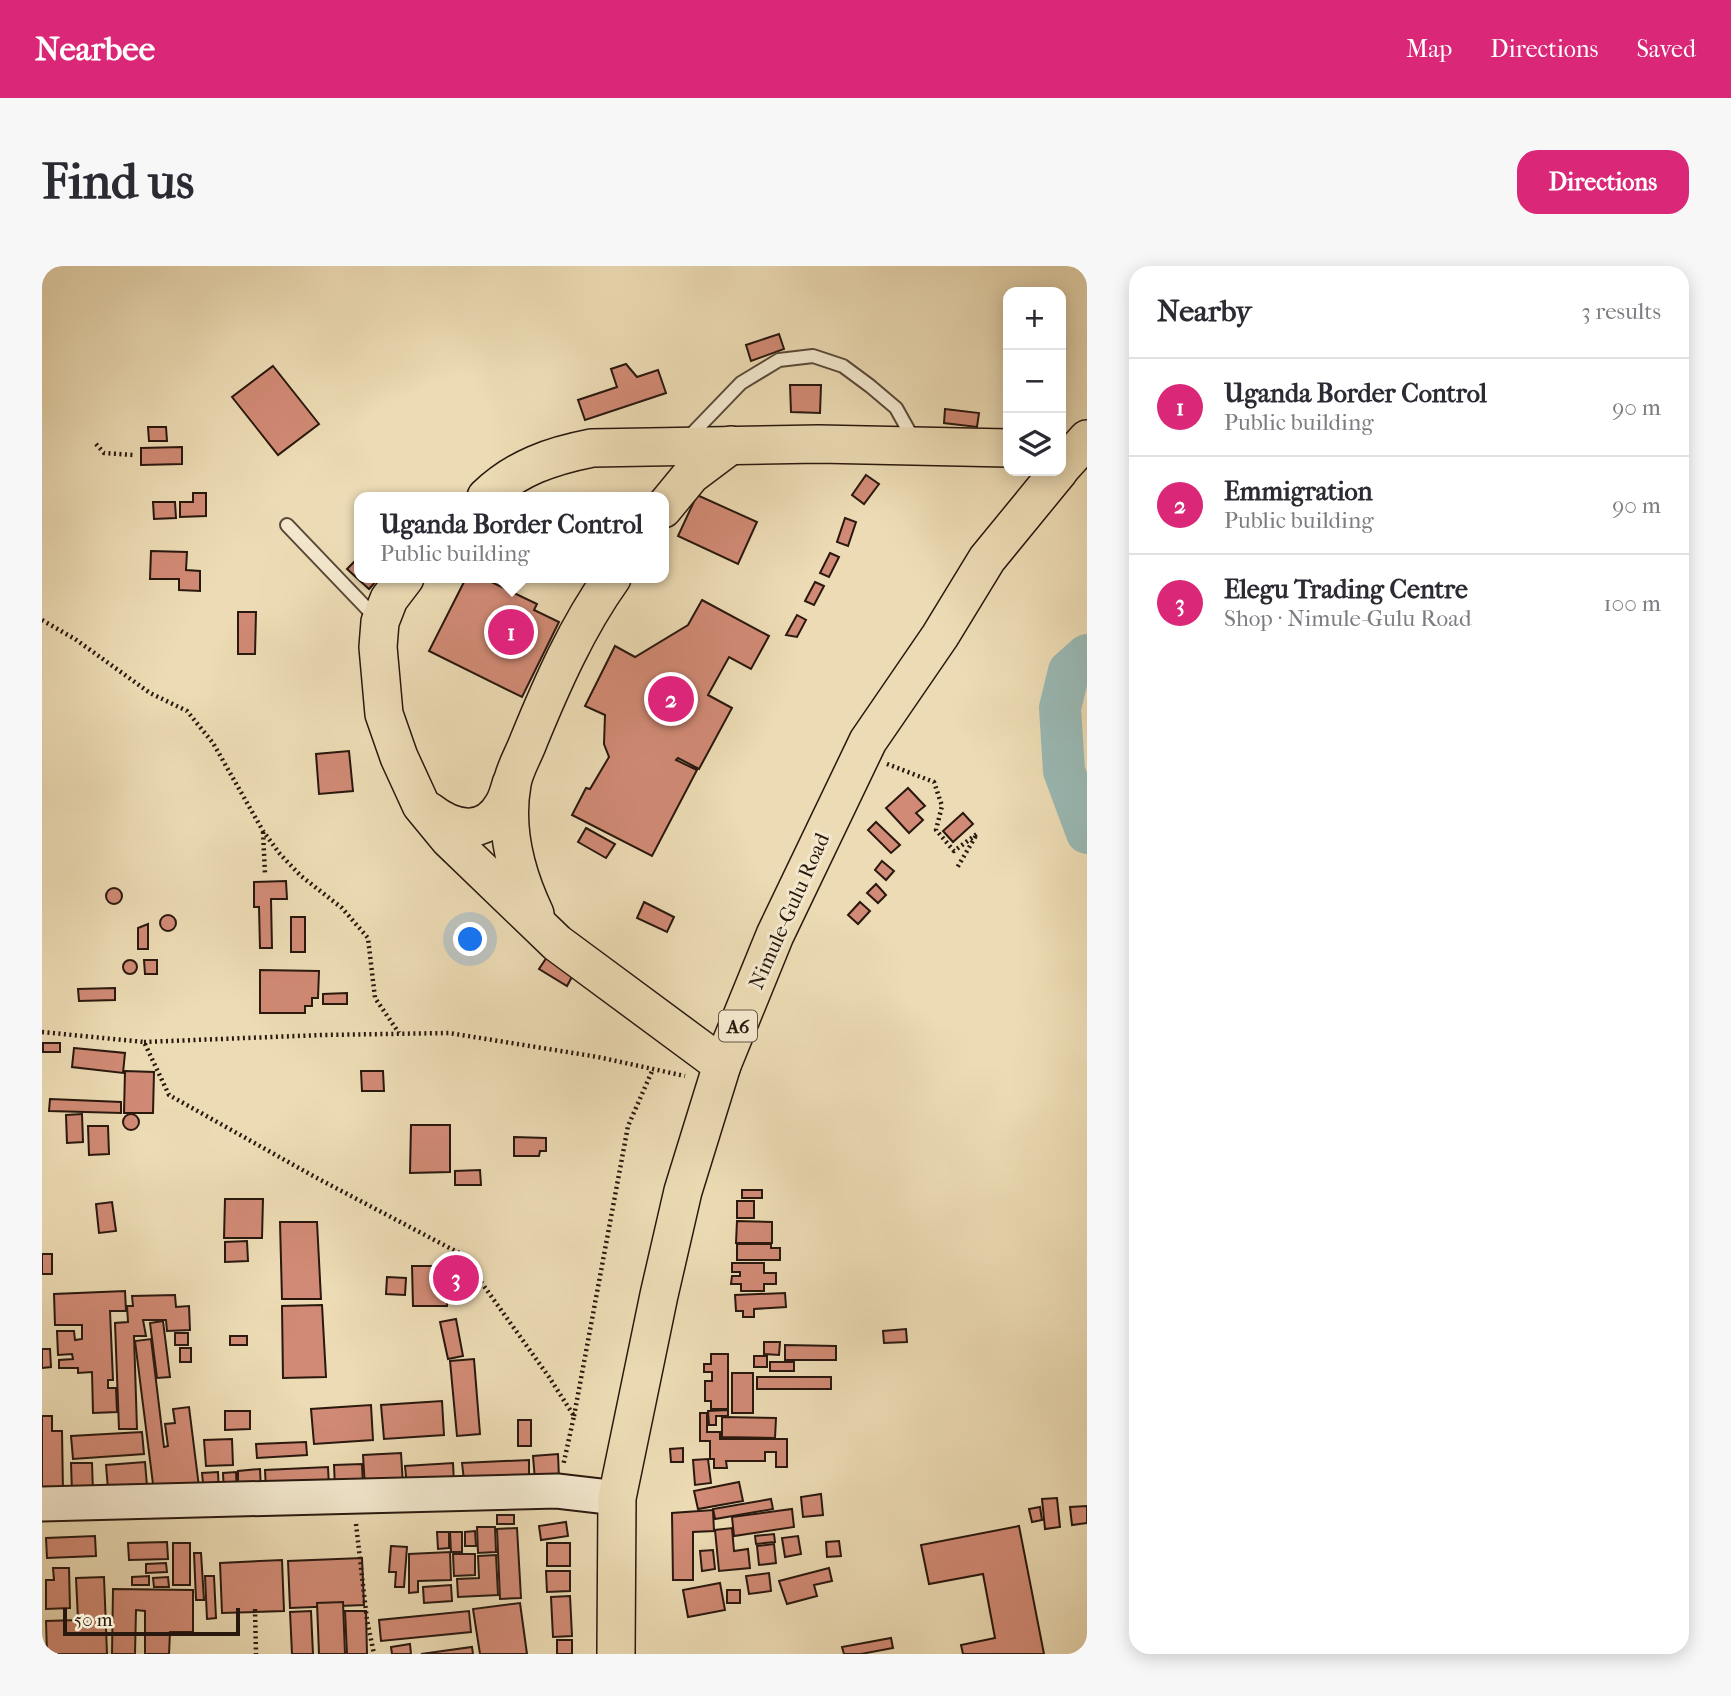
<!DOCTYPE html>
<meta charset="utf-8">
<style>
:root{--surface:#fff;--page:#f7f7f7;--text:#2b2b33;--muted:#7c7c81;--line:#e1e1e2;--accent:#db2777}
body{margin:0;font-family:"IM FELL French Canon",serif;background:var(--page);color:var(--text)}
.controls{position:absolute;right:21px;top:21px;display:grid;overflow:hidden;border-radius:14px;box-shadow:0 4px 18px #0003}
.controls button{width:63px;height:63px;display:grid;place-items:center;padding:0;border:0;border-bottom:2px solid var(--line);background:var(--surface);color:var(--text);font:35px sans-serif}
.scale{position:absolute;left:21px;bottom:18px;width:177px;box-sizing:border-box;padding-left:7px;border:4px solid #29180e;border-top:0;font-size:19px;line-height:24px;white-space:nowrap;color:#29180e;-webkit-text-stroke:5px #f3e8ce;paint-order:stroke}
.you{position:absolute;left:429px;top:674px;width:24px;height:24px;margin:-18px;border:5px solid #fff;border-radius:50%;background:#1a73e8;box-shadow:0 0 0 10px #1a73e833}
.badge{display:grid;place-items:center;width:46px;height:46px;border-radius:50%;background:var(--accent);color:#fff;font-size:23px;font-weight:700}
.pin{position:absolute;translate:-50% -50%;border:4px solid #fff;box-shadow:0 2px 7px #0006}
.popup{position:absolute;left:312px;top:226px;width:315px;height:91px;box-sizing:border-box;display:grid;place-content:center;border-radius:14px;background:var(--surface);filter:drop-shadow(0 2px 5px #0005);font-size:23px;white-space:nowrap;color:var(--muted)}
.popup b{font-size:26px;color:var(--text)}
.popup::after{content:'';position:absolute;left:50%;top:100%;margin-left:-14px;border:14px solid transparent;border-top-color:var(--surface)}
.list{margin:0;padding:0;list-style:none}
h2{display:flex;justify-content:space-between;align-items:center;height:91px;margin:0;padding:0 28px;font-size:30px}
h2 small{font-size:23px;font-weight:400;color:var(--muted)}
.list li{display:grid;grid-template-columns:46px 1fr auto;gap:21px;align-items:center;box-sizing:border-box;height:98px;padding:0 28px;border-top:2px solid var(--line)}
.list b{display:block;font-size:26px;white-space:nowrap}
.list p{margin:0;font-size:23px;white-space:nowrap;color:var(--muted)}
.list em{font-size:23px;font-style:normal;color:var(--muted)}
.icon{flex:none;width:38px;height:38px;fill:none;stroke:currentColor;stroke-width:2;stroke-linecap:round;stroke-linejoin:round}
.map{position:relative;flex:none;width:1045px;height:1388px;overflow:hidden;border-radius:21px}
header{display:flex;align-items:center;gap:42px;box-sizing:border-box;height:98px;padding:0 35px;background:var(--accent);color:#fff}
header strong{font-size:33px}
nav{display:flex;gap:38px;margin-inline-start:auto;font-size:24px}
.intro{display:flex;align-items:center;justify-content:space-between;box-sizing:border-box;height:168px;padding:0 42px}
h1{margin:0;font-size:49px}
.button{padding:18px 32px;border-radius:21px;background:var(--accent);color:#fff;font-size:24px;font-weight:700}
main{display:flex;gap:42px;padding:0 42px}
aside{flex:1;background:var(--surface);border-radius:21px;box-shadow:0 4px 18px #0003}
.map>svg:first-child{display:block}
</style>
<header>
<strong>Nearbee</strong>
<nav><a>Map</a><a>Directions</a><a>Saved</a></nav>
</header>
<div class="intro"><h1>Find us</h1><a class="button">Directions</a></div>
<main>
<div class="map">
<svg width="1045" height="1388" viewBox="0 0 1045 1388">
<rect width="100%" height="100%" fill="#ecdbb4"/>
<filter id="stains"><feTurbulence type="fractalNoise" baseFrequency=".00286" numOctaves="4"/><feColorMatrix values="0 0 0 0 .2 0 0 0 0 .09 0 0 0 0 .02 0 0 0 .5 -.17"/></filter>
<radialGradient id="worn" r=".72"><stop offset=".6" stop-color="#630" stop-opacity="0"/><stop offset="1" stop-color="#630" stop-opacity=".3"/></radialGradient>
<g fill="none" stroke-linecap="round" stroke-linejoin="round">
<polyline stroke="#9ab9b4" stroke-width="42" points="1045,389 1027,405 1018,442 1022,505 1045,567"/>
</g>
<g fill="#d18a75" stroke="#29180e" stroke-width="2">
<polygon points="737,68 742,83 709,95 704,79"/>
<polygon points="584,98 595,111 616,104 624,127 543,154 536,134 575,121 569,103"/>
<polygon points="231,100 277,158 236,189 190,131"/>
<polygon points="748,119 779,119 778,147 749,146"/>
<polygon points="903,143 937,147 935,161 902,157"/>
<polygon points="106,161 124,161 125,175 107,175"/>
<polygon points="140,181 140,198 99,199 99,182"/>
<polygon points="824,209 837,218 822,238 810,229"/>
<polygon points="151,227 164,227 164,250 138,251 138,236 151,236"/>
<polygon points="655,229 715,256 696,298 636,270"/>
<polygon points="111,236 133,236 134,252 112,253"/>
<polygon points="803,252 814,256 806,280 795,276"/>
<polygon points="109,285 145,286 144,304 158,305 158,325 137,324 137,313 108,313"/>
<polygon points="788,287 797,291 787,311 778,307"/>
<polygon points="317,291 317,312 337,312 327,323 305,303"/>
<polygon points="424,312 441,312 495,338 492,344 517,356 480,431 387,385"/>
<polygon points="773,316 782,320 772,339 763,335"/>
<polygon points="660,334 727,370 709,403 687,391 666,429 690,442 657,503 636,492 634,494 655,504 610,590 530,549 544,522 548,523 567,491 562,478 563,449 543,440 573,380 593,391 646,359"/>
<polygon points="196,346 214,346 213,388 196,388"/>
<polygon points="755,349 764,354 755,371 744,369"/>
<polygon points="307,485 311,525 277,528 274,488"/>
<polygon points="866,522 883,540 874,547 881,554 867,567 844,542"/>
<polygon points="921,547 931,558 911,576 901,565"/>
<polygon points="834,556 858,579 849,587 826,564"/>
<polygon points="544,562 573,578 564,592 536,576"/>
<polygon points="840,595 852,605 844,614 833,604"/>
<polygon points="244,615 245,633 229,633 230,682 218,682 217,641 212,641 212,616"/>
<polygon points="834,618 844,629 836,637 825,627"/>
<circle cx="72" cy="630" r="8"/>
<polygon points="602,636 632,651 625,666 595,652"/>
<polygon points="818,636 828,645 816,658 806,649"/>
<circle cx="126" cy="657" r="8"/>
<rect x="249" y="651" width="14" height="35"/>
<polygon points="106,658 106,683 96,683 96,662"/>
<polygon points="505,691 532,707 525,720 497,703"/>
<circle cx="88" cy="701" r="7"/>
<polygon points="102,694 115,694 115,708 103,708"/>
<polygon points="218,704 277,705 276,732 270,732 270,740 263,740 263,747 218,747"/>
<polygon points="73,722 73,734 37,735 36,723"/>
<polygon points="305,727 305,738 281,738 281,728"/>
<rect x="1" y="777" width="17" height="9"/>
<polygon points="32,782 83,787 81,807 30,801"/>
<polygon points="83,805 112,806 111,847 82,847"/>
<polygon points="319,805 341,805 342,825 320,825"/>
<polygon points="8,833 79,836 79,847 7,845"/>
<polygon points="40,848 41,876 25,877 24,849"/>
<circle cx="89" cy="856" r="8"/>
<polygon points="369,859 408,859 408,906 368,907"/>
<polygon points="46,860 66,860 67,888 47,889"/>
<polygon points="472,871 504,872 504,885 498,885 497,890 472,890"/>
<polygon points="438,904 439,919 413,919 413,905"/>
<rect x="700" y="924" width="20" height="8"/>
<polygon points="183,933 221,933 220,972 182,972"/>
<rect x="695" y="935" width="17" height="17"/>
<polygon points="70,936 74,965 57,967 54,938"/>
<polygon points="695,955 730,956 730,977 694,977"/>
<polygon points="238,956 275,956 279,1033 240,1033"/>
<polygon points="205,975 206,995 183,996 183,976"/>
<polygon points="695,978 729,978 729,982 738,982 738,994 695,994"/>
<rect x="0" y="988" width="10" height="20"/>
<polygon points="690,997 722,997 722,1007 734,1007 734,1018 722,1018 722,1025 699,1025 699,1018 689,1018 690,1010 698,1010 698,1006 690,1006"/>
<polygon points="370,1000 405,1000 405,1040 371,1040"/>
<polygon points="345,1011 364,1012 363,1029 344,1028"/>
<polygon points="83,1025 84,1045 68,1045 71,1114 66,1114 66,1122 74,1122 75,1146 51,1147 50,1106 36,1107 36,1102 17,1102 17,1094 31,1093 30,1088 16,1089 15,1065 32,1065 33,1074 40,1073 40,1059 13,1059 12,1028"/>
<polygon points="743,1027 744,1041 712,1043 712,1051 701,1051 701,1045 694,1045 693,1029"/>
<polygon points="133,1029 134,1041 147,1040 148,1064 125,1065 124,1054 101,1054 104,1070 92,1070 95,1163 77,1163 73,1057 86,1056 85,1040 91,1040 90,1030"/>
<polygon points="280,1039 284,1111 241,1112 240,1040"/>
<polygon points="414,1053 421,1090 406,1093 398,1056"/>
<polygon points="121,1055 128,1111 115,1112 108,1057"/>
<polygon points="864,1063 865,1076 842,1077 841,1065"/>
<rect x="133" y="1067" width="13" height="12"/>
<rect x="188" y="1070" width="17" height="9"/>
<polygon points="109,1073 122,1181 126,1180 123,1158 133,1157 131,1143 147,1141 157,1221 112,1226 93,1075"/>
<polygon points="722,1076 738,1076 737,1089 722,1088"/>
<polygon points="743,1079 794,1080 794,1094 743,1094"/>
<rect x="138" y="1082" width="11" height="14"/>
<polygon points="0,1083 8,1083 9,1101 0,1102"/>
<polygon points="669,1088 686,1088 686,1143 669,1143 669,1135 663,1135 663,1115 670,1115 670,1106 662,1106 662,1098 669,1098"/>
<rect x="712" y="1090" width="13" height="11"/>
<polygon points="432,1093 438,1168 415,1170 408,1095"/>
<rect x="728" y="1096" width="24" height="9"/>
<rect x="690" y="1107" width="21" height="40"/>
<rect x="715" y="1111" width="74" height="12"/>
<polygon points="400,1135 402,1169 342,1173 339,1139"/>
<polygon points="329,1139 331,1174 272,1178 269,1143"/>
<polygon points="686,1144 686,1150 674,1150 674,1159 667,1159 666,1145"/>
<polygon points="183,1145 208,1145 208,1163 183,1164"/>
<polygon points="658,1147 665,1147 665,1166 678,1166 678,1173 745,1173 745,1201 734,1201 734,1186 723,1186 723,1195 684,1195 685,1202 672,1202 672,1193 668,1193 668,1175 658,1175"/>
<polygon points="0,1150 10,1150 10,1165 20,1165 21,1226 0,1227"/>
<polygon points="680,1151 734,1152 733,1172 680,1171"/>
<rect x="476" y="1154" width="13" height="26"/>
<polygon points="100,1166 102,1188 31,1193 29,1170"/>
<polygon points="190,1173 191,1199 164,1200 162,1174"/>
<polygon points="264,1176 265,1189 215,1192 214,1178"/>
<polygon points="641,1182 641,1196 629,1196 628,1183"/>
<polygon points="359,1187 361,1219 323,1222 321,1189"/>
<polygon points="516,1188 517,1212 493,1214 491,1190"/>
<polygon points="666,1193 669,1217 653,1219 651,1194"/>
<polygon points="487,1194 487,1211 422,1214 420,1197"/>
<polygon points="103,1196 105,1220 66,1223 64,1199"/>
<polygon points="29,1197 50,1197 51,1227 30,1227"/>
<polygon points="411,1197 412,1218 365,1221 363,1200"/>
<polygon points="320,1198 321,1220 293,1222 292,1199"/>
<polygon points="286,1201 287,1221 224,1225 223,1204"/>
<polygon points="218,1203 219,1226 196,1227 196,1205"/>
<polygon points="176,1206 177,1228 162,1228 160,1207"/>
<polygon points="194,1206 195,1228 182,1228 181,1207"/>
<polygon points="697,1216 701,1235 656,1243 652,1225"/>
<polygon points="779,1228 781,1249 761,1251 759,1231"/>
<polygon points="1015,1232 1018,1261 1003,1263 1000,1233"/>
<polygon points="729,1233 731,1243 673,1253 671,1243"/>
<polygon points="1045,1240 1045,1257 1030,1259 1028,1241"/>
<polygon points="998,1241 1000,1254 990,1256 987,1243"/>
<polygon points="750,1243 752,1261 692,1270 690,1251"/>
<polygon points="671,1244 672,1265 651,1266 651,1314 631,1314 630,1247"/>
<rect x="455" y="1249" width="17" height="9"/>
<polygon points="524,1256 526,1270 499,1274 497,1260"/>
<polygon points="977,1260 1002,1388 921,1388 919,1379 953,1372 941,1308 887,1318 879,1279"/>
<polygon points="435,1261 453,1261 454,1286 436,1287"/>
<polygon points="475,1262 479,1332 458,1333 455,1263"/>
<polygon points="690,1262 692,1285 706,1283 708,1302 677,1305 673,1264"/>
<polygon points="433,1265 434,1280 423,1280 423,1266"/>
<polygon points="395,1266 407,1266 407,1282 396,1283"/>
<polygon points="408,1266 420,1266 420,1286 409,1286"/>
<polygon points="732,1268 733,1276 714,1278 713,1270"/>
<polygon points="53,1270 54,1290 5,1292 4,1272"/>
<polygon points="756,1270 759,1288 743,1291 740,1272"/>
<polygon points="797,1275 799,1290 785,1291 784,1276"/>
<polygon points="125,1276 126,1293 87,1294 86,1277"/>
<rect x="131" y="1277" width="17" height="42"/>
<rect x="505" y="1277" width="23" height="23"/>
<polygon points="732,1278 734,1297 717,1299 715,1280"/>
<polygon points="349,1280 365,1281 362,1321 353,1321 354,1306 347,1306"/>
<polygon points="671,1284 673,1303 660,1305 658,1285"/>
<polygon points="408,1286 409,1314 376,1315 376,1326 367,1327 367,1288"/>
<polygon points="152,1287 159,1287 162,1334 154,1334"/>
<polygon points="411,1288 433,1288 433,1309 412,1310"/>
<polygon points="454,1289 456,1329 416,1331 415,1313 437,1312 436,1290"/>
<polygon points="320,1292 322,1339 248,1342 246,1295"/>
<polygon points="240,1294 242,1345 180,1347 178,1297"/>
<polygon points="124,1297 125,1306 104,1307 104,1298"/>
<polygon points="11,1302 27,1302 28,1342 4,1343 4,1314 12,1314"/>
<polygon points="787,1302 790,1315 772,1319 775,1330 745,1338 737,1315"/>
<polygon points="504,1305 528,1305 528,1325 505,1326"/>
<polygon points="727,1307 729,1325 707,1328 704,1310"/>
<polygon points="107,1310 107,1319 90,1319 90,1311"/>
<polygon points="163,1310 172,1310 174,1352 165,1353"/>
<polygon points="62,1311 65,1388 5,1388 4,1355 36,1354 34,1312"/>
<polygon points="126,1311 127,1321 112,1321 111,1312"/>
<polygon points="678,1317 683,1344 646,1351 641,1324"/>
<polygon points="409,1319 410,1335 382,1337 381,1321"/>
<polygon points="71,1323 151,1324 151,1366 128,1366 127,1388 103,1388 103,1345 94,1344 93,1388 70,1388"/>
<rect x="685" y="1324" width="13" height="13"/>
<polygon points="528,1330 530,1370 511,1371 509,1331"/>
<polygon points="301,1336 303,1388 277,1388 275,1337"/>
<polygon points="478,1337 485,1388 438,1388 431,1343"/>
<polygon points="269,1345 271,1388 250,1388 248,1346"/>
<polygon points="303,1345 324,1345 325,1388 305,1388"/>
<polygon points="427,1345 429,1366 339,1375 337,1354"/>
<polygon points="849,1372 851,1382 819,1388 802,1388 800,1381"/>
<rect x="515" y="1374" width="15" height="14"/>
<polygon points="368,1378 369,1388 350,1388 349,1381"/>
<polygon points="430,1381 431,1388 379,1388"/>
</g>
<g fill="none" stroke-linecap="round" stroke-linejoin="round">
<defs>
<g id="lane">
<polyline points="644,174 699,117 737,94 771,90 801,100 828,120 854,142 873,176"/>
<polyline points="245,259 334,352"/>
</g>
<polyline id="secondary" points="0,1238 515,1225 575,1232"/>
<g id="primary">
<polyline points="1019,202 1045,173"/>
<path d="M444,231C474,202 509,190 550,182L777,178L966,182"/>
<polyline points="621,243 649,209 689,179"/>
<polyline points="363,312 347,333 338,356 336,381 342,448 357,491 379,539 407,573 515,677 680,799"/>
<path d="M387,545C411,564 443,571 461,539C465,533 467,525 469,518"/>
<path d="M493,648C474,608 462,563 470,518C472,504 482,488 487,474C510,418 535,361 570,312"/>
<polyline points="574,1388 575,1232 617,1029 641,925 680,799 733,669 826,475 898,370 945,293 1017,205"/>
</g>
</defs>
<use href="#lane" stroke="#5a4938" stroke-width="16"/>
<use href="#secondary" stroke="#29180e" stroke-width="37"/>
<use href="#primary" stroke="#29180e" stroke-width="40"/>
<g stroke="#29180e" stroke-width="4.5" stroke-dasharray="2 3.5" stroke-linecap="butt">
<polyline points="54,178 62,187 91,189"/>
<polyline points="0,354 33,373 108,427 145,445 171,477 221,565 238,588 259,610 300,642 326,672 333,732 357,767"/>
<polyline points="845,498 892,516 900,540 894,564 912,585 935,568 915,602"/>
<polyline points="221,566 223,608"/>
<polyline points="0,766 102,776 127,829 273,911 419,988 507,1111 532,1150 521,1200"/>
<polyline points="102,776 280,769 407,767 556,791 643,810"/>
<polyline points="532,1150 586,860 611,803"/>
<polyline points="314,1258 325,1354 332,1388"/>
<polyline points="213,1343 214,1388"/>
</g>
<use href="#lane" stroke="#f3e8ce" stroke-width="12"/>
<use href="#secondary" stroke="#f3e8ce" stroke-width="33"/>
<use href="#primary" stroke="#ecdbb4" stroke-width="37"/>
</g>
<g text-anchor="middle" stroke-width="6" stroke-linejoin="round" paint-order="stroke">
<rect fill="#f3e8ce" stroke="#665648" stroke-width="2" x="677" y="744.5" width="38" height="31" rx="5"/>
<g font-size="19" font-weight="bold" fill="#29180e">
<text x="696" y="767">A6</text>
</g>
<g font-size="21" fill="#29180e" stroke="#f3e8ce">
<text transform="translate(747 645) rotate(-66)" y="7">Nimule-Gulu Road</text>
</g>
</g>
<rect width="100%" height="100%" filter="url(#stains)"/>
<rect width="100%" height="100%" fill="url(#worn)"/>
</svg>
<div class="controls">
<button>+</button>
<button>−</button>
<button><svg class="icon" aria-label="layers" viewBox="0 0 24 24"><path d="M12 4l9 5-9 5-9-5zM3 14l9 5 9-5"/></svg></button>
</div>
<div class="scale">50 m</div>
<div class="you"></div>
<div class="pin badge" style="left:469px;top:366px">1</div>
<div class="popup"><b>Uganda Border Control</b>Public building</div>
<div class="pin badge" style="left:629px;top:433px">2</div>
<div class="pin badge" style="left:414px;top:1012px">3</div>
</div>
<aside>
<h2>Nearby<small>3 results</small></h2>
<ul class="list">
<li><span class="badge">1</span><div><b>Uganda Border Control</b><p>Public building</p></div><em>90 m</em></li>
<li><span class="badge">2</span><div><b>Emmigration</b><p>Public building</p></div><em>90 m</em></li>
<li><span class="badge">3</span><div><b>Elegu Trading Centre</b><p>Shop · Nimule-Gulu Road</p></div><em>100 m</em></li>
</ul>
</aside>
</main>
